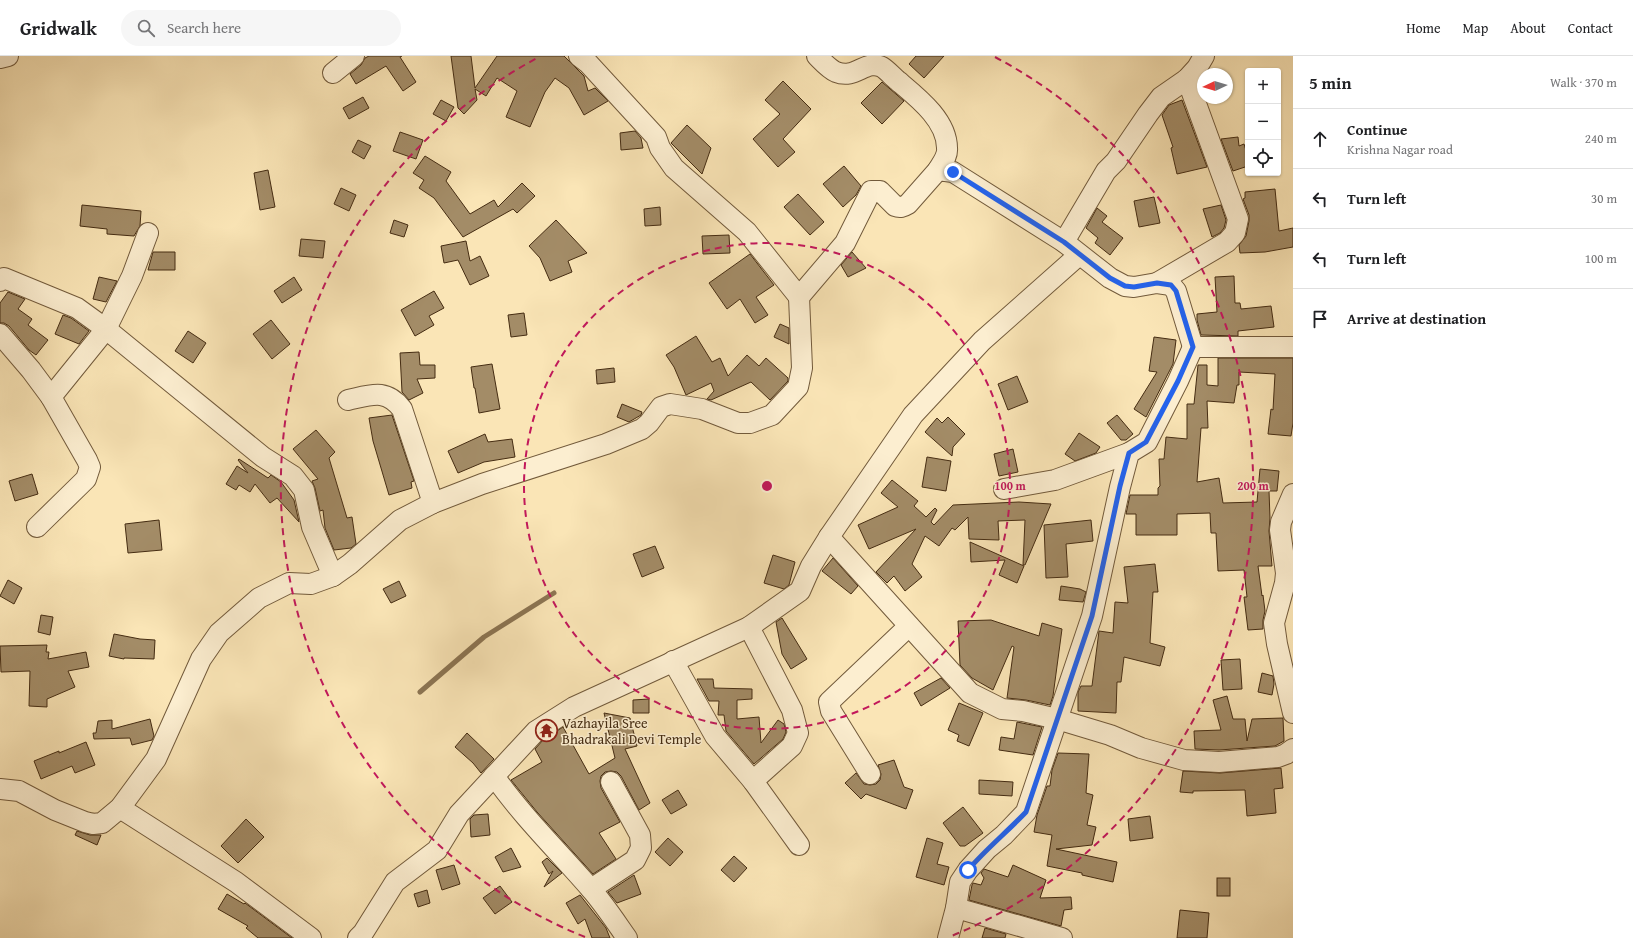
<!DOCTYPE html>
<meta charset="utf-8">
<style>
:root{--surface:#fff;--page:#f6f6f6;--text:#202124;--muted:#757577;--line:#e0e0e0}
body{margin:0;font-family:"Gentium Book Plus",serif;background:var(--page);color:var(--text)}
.controls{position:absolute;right:12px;top:12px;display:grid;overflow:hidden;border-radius:4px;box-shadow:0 1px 3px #0004}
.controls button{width:36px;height:36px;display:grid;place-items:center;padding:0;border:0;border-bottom:1px solid var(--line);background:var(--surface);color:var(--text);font:20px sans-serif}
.compass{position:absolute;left:1197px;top:12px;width:36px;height:36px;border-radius:50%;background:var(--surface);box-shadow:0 1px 3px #0004;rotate:266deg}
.stop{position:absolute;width:12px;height:12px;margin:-9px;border:3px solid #2563eb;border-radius:50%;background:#fff}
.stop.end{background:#2563eb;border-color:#fff;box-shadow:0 1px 4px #0008}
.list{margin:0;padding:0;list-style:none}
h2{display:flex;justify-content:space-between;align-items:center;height:52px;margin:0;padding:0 16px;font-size:17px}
h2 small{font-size:13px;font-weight:400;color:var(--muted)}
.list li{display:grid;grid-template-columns:26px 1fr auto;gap:12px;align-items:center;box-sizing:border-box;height:60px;padding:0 16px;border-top:1px solid var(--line)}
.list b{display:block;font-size:15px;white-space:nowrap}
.list p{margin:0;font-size:13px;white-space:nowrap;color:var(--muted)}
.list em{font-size:13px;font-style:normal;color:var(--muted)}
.icon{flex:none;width:22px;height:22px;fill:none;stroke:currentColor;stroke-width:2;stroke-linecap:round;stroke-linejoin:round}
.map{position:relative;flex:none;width:1293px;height:882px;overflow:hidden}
header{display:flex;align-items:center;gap:24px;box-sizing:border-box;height:56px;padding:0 20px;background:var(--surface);border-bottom:1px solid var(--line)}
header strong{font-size:19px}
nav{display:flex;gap:22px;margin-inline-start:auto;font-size:14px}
.search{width:280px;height:36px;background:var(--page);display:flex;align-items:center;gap:10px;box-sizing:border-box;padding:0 14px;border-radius:22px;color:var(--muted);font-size:15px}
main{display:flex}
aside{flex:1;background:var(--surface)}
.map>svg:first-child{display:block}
</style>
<header>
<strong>Gridwalk</strong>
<div class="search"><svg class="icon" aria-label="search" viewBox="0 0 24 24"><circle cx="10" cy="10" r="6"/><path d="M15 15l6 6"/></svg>Search here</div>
<nav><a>Home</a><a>Map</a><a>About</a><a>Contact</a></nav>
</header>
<main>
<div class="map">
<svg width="1293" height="882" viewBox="0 0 1293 882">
<rect width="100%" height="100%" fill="#fae5b6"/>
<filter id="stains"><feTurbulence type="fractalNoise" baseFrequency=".005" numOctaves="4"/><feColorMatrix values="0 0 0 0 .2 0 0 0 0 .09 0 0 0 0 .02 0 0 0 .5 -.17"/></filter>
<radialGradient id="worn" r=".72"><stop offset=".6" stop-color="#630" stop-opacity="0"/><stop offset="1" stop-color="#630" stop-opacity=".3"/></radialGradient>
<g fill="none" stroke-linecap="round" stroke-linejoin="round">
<polyline stroke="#8c7553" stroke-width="5" points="420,636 484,581 554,537"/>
</g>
<g fill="#a38c67" stroke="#452c12">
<polygon points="369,0 402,0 400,1 416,26 403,35 386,10 356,28 350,18 361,9 365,2"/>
<polygon points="451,0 471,0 475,32 497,0 564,0 584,20 588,35 595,32 608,45 584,59 569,32 555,22 545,36 530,71 506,61 517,35 497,22 486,40 475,33 477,44 464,58 458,52"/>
<polygon points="916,0 944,0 924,22 909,8"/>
<polygon points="783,25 811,53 783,83 795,96 778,111 753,83 780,58 765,44"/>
<polygon points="882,26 904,45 882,68 861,47"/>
<polygon points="363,41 369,52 349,63 343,52"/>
<polygon points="441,44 454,51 446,65 433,58"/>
<polygon points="1182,44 1207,111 1177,118 1171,92 1173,91 1162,59 1169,49"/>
<polygon points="687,69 711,92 702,118 671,87"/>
<polygon points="635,75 641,82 643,92 621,94 620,77"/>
<polygon points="400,76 423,84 416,103 393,95"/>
<polygon points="1238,81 1239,90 1244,88 1248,101 1248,110 1233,115 1221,83"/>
<polygon points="358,84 371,90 364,103 352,96"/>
<polygon points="425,100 451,116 446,125 470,158 494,144 498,151 522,127 535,140 517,157 513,153 463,181 434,142 419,132 424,124 413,117"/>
<polygon points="844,110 861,130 856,139 843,151 823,128"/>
<polygon points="268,114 275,151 260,154 254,117"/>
<polygon points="341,132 356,139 349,155 334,148"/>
<polygon points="1275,133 1279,175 1293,172 1293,191 1265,196 1240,197 1239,189 1246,180 1249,165 1249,159 1243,143 1245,142 1245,136"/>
<polygon points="798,138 824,166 810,179 784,151"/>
<polygon points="1154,141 1160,167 1139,171 1134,145"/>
<polygon points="82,149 141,155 140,170 134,180 107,178 107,173 80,170"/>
<polygon points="1221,149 1226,164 1224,172 1220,177 1212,181 1203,153"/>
<polygon points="660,151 661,169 645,170 644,153"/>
<polygon points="1097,152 1107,160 1102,166 1123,182 1110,199 1095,187 1098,182 1086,172"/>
<polygon points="394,164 408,169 404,181 390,177"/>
<polygon points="556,164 587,197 568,205 572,216 550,225 540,202 529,190"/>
<polygon points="729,179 730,197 703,198 702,180"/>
<polygon points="301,183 325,185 323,202 299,200"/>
<polygon points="466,185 470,205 480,200 489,220 470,229 458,204 444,207 441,190"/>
<polygon points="153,196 175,196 175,214 148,214"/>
<polygon points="852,196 866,212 848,221 841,209"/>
<polygon points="750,198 774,229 756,241 768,259 755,267 740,243 727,253 709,227"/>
<polygon points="1234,220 1235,247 1240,247 1241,253 1271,250 1274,271 1238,275 1238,280 1201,279 1197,264 1197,258 1217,256 1215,221"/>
<polygon points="99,221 117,225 106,246 93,243"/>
<polygon points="294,221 302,234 282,247 274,235"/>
<polygon points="434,235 444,252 429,260 434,269 415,280 401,254"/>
<polygon points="8,236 25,243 18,253 32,263 28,269 48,284 36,299 29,294 9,270 4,267 0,267 0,247"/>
<polygon points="524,257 527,279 511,281 508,259"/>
<polygon points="63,259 71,262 89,275 79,288 55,278"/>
<polygon points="271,264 290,288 272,303 253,278"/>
<polygon points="780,268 789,272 789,288 774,281"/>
<polygon points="188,275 206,287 193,307 175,295"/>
<polygon points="696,280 712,306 720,302 728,320 747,299 759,310 766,302 788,322 788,325 770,344 751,326 711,344 707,343 714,335 711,327 686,339 674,311 666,299"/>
<polygon points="1154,281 1176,284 1173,308 1146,361 1134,353 1157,316 1149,315"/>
<polygon points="419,296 420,309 435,309 435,322 417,323 423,337 409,344 402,336 400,297"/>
<polygon points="1218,302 1293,302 1293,367 1291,380 1268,378 1271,353 1273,354 1275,318 1239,316 1239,329 1237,329 1234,347 1207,345 1208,372 1201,372 1197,426 1219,422 1223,447 1257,446 1260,413 1279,415 1277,435 1269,435 1270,462 1269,475 1272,510 1258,510 1262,540 1263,539 1265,555 1263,564 1263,573 1248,574 1244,541 1247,541 1244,514 1218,515 1216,477 1211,477 1210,457 1177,458 1177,479 1136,479 1136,458 1126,458 1130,439 1158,439 1158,432 1160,430 1159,403 1164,403 1166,381 1187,383 1187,348 1194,348 1198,309 1207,309 1207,329 1218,330"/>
<polygon points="492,308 500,353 479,357 475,332 474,332 471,311"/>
<polygon points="614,312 615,326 597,328 596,314"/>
<polygon points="1017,320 1028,346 1008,354 998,328"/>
<polygon points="622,348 642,356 641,359 629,366 617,361"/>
<polygon points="392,359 414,425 411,426 412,432 389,439 373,385 369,362"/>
<polygon points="1117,359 1133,378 1126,384 1121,384 1107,367"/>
<polygon points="948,361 965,378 953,391 952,400 925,376 937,362 942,367"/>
<polygon points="316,374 335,396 329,402 347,462 352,461 356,488 351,492 334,494 325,472 323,454 320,455 315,432 312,425 318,423 293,393"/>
<polygon points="1079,377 1100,391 1096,397 1075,405 1065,398"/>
<polygon points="485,378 488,386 512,383 515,401 484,406 458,417 448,395"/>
<polygon points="1013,393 1018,416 999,420 994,398"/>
<polygon points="927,401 951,405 946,435 922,431"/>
<polygon points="239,403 268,422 271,419 281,426 294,444 299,466 277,442 270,447 255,428 250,436 239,429 236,434 226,428 237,410 248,417 238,404"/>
<polygon points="32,418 38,438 15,445 9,425"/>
<polygon points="892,424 918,445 914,450 926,461 935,452 937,454 931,466 934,469 953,449 1019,446 1051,448 1025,509 1023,509 1025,464 998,465 999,484 969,483 968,461 955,474 952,472 939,490 925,480 912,508 922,521 905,535 894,520 887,527 876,516 916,473 869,493 858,469 898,451 881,437"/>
<polygon points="159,464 162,494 128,497 125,468"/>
<polygon points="1091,464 1093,485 1066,488 1068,521 1046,522 1044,469"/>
<polygon points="970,486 1024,510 1017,527 999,519 1005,504 971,506"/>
<polygon points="655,490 664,512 642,521 633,498"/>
<polygon points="773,499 795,506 789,529 784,533 764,527"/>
<polygon points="833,502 858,530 851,538 822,515"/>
<polygon points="1155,508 1158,536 1153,536 1150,587 1165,591 1160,610 1124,601 1121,626 1117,626 1116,657 1078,655 1078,636 1081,630 1092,630 1099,575 1113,577 1115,546 1128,547 1124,511"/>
<polygon points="8,524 22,532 14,548 0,540"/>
<polygon points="399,525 406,540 391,547 383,533"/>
<polygon points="1061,530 1080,533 1086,536 1083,546 1059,544"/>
<polygon points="41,559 53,561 50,579 38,576"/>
<polygon points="782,562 807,603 791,613 782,598 776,566"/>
<polygon points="991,564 1039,580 1042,567 1062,573 1053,640 1050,649 1026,644 1007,642 1014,591 1012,590 993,634 972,622 960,609 958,565"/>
<polygon points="114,578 140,583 155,584 154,603 124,602 124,603 109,600"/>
<polygon points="47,589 46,596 49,596 48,603 86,596 89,611 68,615 75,631 47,643 47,651 29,650 30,615 1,616 0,590"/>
<polygon points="1240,603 1242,633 1223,634 1221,604"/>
<polygon points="1262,617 1273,620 1274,628 1272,639 1258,636"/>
<polygon points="941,622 950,632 921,650 914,637"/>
<polygon points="697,623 713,623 714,632 752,633 752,643 737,644 737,663 759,661 761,687 778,664 784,668 786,676 783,683 754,708 726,675 724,659 718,659 719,645 709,645"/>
<polygon points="1227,640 1233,663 1245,663 1247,685 1252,663 1283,662 1284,685 1275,690 1219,694 1195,693 1194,675 1221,674 1213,644"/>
<polygon points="649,643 649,657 633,657 633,644"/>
<polygon points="959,647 983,657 969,690 957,685 959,679 948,674"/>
<polygon points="604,657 630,662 637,690 625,693 650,747 639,754 621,720 617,716 611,715 605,716 601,720 600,725 601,732 620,766 599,777 616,803 593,818 537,756 511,724 542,706 535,693 543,684 563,671 589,718 615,702"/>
<polygon points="150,663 154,680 152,684 132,689 130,682 94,683 93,677 96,677 98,665 112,664 112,673"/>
<polygon points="1017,666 1042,671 1033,699 999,694 1001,681 1014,683"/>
<polygon points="467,677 494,703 481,717 473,707 455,691"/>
<polygon points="86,686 95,709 75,717 72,710 41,723 34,705 59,695 59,697"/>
<polygon points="1058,697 1089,698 1086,737 1093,739 1087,769 1096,771 1092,789 1056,793 1117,806 1113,826 1082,819 1082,817 1047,810 1052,779 1034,776 1037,759 1047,730 1050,730 1052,714"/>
<polygon points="894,704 904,731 913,734 906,753 866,738 861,743 845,727 856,717 864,728 870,729 876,728 880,724 881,718 878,709"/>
<polygon points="1281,712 1283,732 1274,733 1276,757 1247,760 1245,734 1193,735 1193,737 1180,736 1183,715 1220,717"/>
<polygon points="979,724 1013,726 1012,740 979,738"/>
<polygon points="678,734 687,749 671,758 662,744"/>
<polygon points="963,751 983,777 965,790 960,790 943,767"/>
<polygon points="488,758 490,779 471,781 470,763 474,759"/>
<polygon points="1150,760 1153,782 1130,785 1128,763"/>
<polygon points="246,763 264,781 238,807 221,790"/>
<polygon points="77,775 90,779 101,779 97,789 75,779"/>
<polygon points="668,782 683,796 670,810 655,796"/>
<polygon points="927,782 943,787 937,808 949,811 944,829 916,821"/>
<polygon points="511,792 521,811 503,816 495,801"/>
<polygon points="734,800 747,812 734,826 721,814"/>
<polygon points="547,802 562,817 544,831 553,815 549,818 542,806"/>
<polygon points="454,809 460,828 442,834 436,814"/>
<polygon points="1013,809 1046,824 1040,842 1071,841 1072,853 1064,854 1061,870 969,844 972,829 973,827 981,829 984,822 981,817 984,813 1008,821"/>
<polygon points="634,819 641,838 617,847 608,836"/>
<rect x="1217" y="822" width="13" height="18"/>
<polygon points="500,830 512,846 495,858 483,842"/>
<polygon points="427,834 430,847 418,851 414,838"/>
<polygon points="227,838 244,848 245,847 292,882 258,882 246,872 248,870 218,853"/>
<polygon points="580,839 606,872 610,882 592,882 585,863 578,868 566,847"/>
<polygon points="1180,854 1209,857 1207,882 1177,882"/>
<polygon points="985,872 1006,878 1005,882 982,882"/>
</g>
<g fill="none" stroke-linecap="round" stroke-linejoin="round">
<defs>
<g id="minor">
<path d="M579,0L588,7L656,81L660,92L674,112L747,176L799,241L845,187L871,135H880L895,150C900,152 903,151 908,148L938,114L953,116L1064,186L1110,222L1125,230L1134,231L1157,227L1171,229L1176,235L1193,291"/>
<path d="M817,0C822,5 829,13 836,16C856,24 865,3 882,11C887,14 893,21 898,25C917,41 947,64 947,92C948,100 942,107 938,114"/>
<polyline points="0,2 8,0"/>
<polyline points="333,17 354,0"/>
<polyline points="1064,186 1106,115 1116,105 1148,58 1161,41 1187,23 1197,12 1204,0"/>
<polyline points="0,225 4,222 77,252 106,273 263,401 293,420 304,434 312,471 333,520"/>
<polyline points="1157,227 1227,186 1235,177 1238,163 1187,23"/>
<polyline points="0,278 31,314 51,341"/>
<path d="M348,344C371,339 386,332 402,353L433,447"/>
<polyline points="1004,433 1055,424 1129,397"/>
<polyline points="1293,438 1281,466 1280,474 1286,517 1285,527 1274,567 1277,588 1293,657"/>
<polyline points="37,471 86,423 90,411 87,404 51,341 106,273 132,220 148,177"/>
<polyline points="829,481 970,637 1002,653 1023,655 1057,663 1110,679 1141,692 1184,704 1219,706 1278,701 1286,698 1293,693"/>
<polyline points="749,571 792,654 798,677 792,690 753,725"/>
<polyline points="673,605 715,680 753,725 799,789"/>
<polyline points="870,718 831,655 829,646 909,570"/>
<path d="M494,720C523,761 558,795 590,832C604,848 615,865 627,882"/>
<polyline points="0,733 19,735 55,754 85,766 93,768 102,767 120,752 156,703 201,603 219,577 259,542 289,527 311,528 333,520 350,508 400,464 433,447 482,428 606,388 642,373 649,367 661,351 670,348 702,353 738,367 750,367 772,359 798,331 802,312 799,241"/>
<polyline points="120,752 236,826 311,882"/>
<polyline points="591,833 635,804 641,792 640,779 611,726"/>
<polyline points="956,852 1062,882"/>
<polyline points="358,882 363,877 395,826 437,794 459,758 536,675 574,651 749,571 800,535 811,510 829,481 913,359 982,285 1079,199"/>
<polyline points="948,882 956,852 960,826 968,814 987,793 1004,779 1026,756 1092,560 1120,431 1129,397 1147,386 1178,325 1193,291 1293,291"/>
</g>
</defs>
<use href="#minor" stroke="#725a3b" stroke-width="22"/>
<use href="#minor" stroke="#fceed0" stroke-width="20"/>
</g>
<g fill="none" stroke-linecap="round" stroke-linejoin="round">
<path stroke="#2563eb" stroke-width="5" d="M953,116L1064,186L1110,222L1125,230L1134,231L1157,227L1171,229L1176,235L1193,291L1178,325L1146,386L1129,397L1120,430L1092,560L1026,756C1007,776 986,793 968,814"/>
</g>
<g fill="none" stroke="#c2185b" stroke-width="2" stroke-dasharray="7 5">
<circle cx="767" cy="430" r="243"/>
<path d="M585 881A486 486 0 0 1 539 1M995 1A486 486 0 0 1 949 881"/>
</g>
<defs>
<symbol id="temple-ring" viewBox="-11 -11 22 22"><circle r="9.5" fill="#fceed0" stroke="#8f2418" stroke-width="1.5"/><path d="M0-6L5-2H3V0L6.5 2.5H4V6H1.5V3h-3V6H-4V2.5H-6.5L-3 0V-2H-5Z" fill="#8f2418"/></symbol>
</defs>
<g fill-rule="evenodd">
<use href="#temple-ring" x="534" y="662" width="25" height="25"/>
</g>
<g text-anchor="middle" stroke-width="3" stroke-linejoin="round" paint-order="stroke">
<g font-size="14" fill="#452c12" stroke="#fceed0" text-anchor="start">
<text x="562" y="672">Vazhayila Sree<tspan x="562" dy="16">Bhadrakali Devi Temple</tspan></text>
</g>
</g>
<circle cx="767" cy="430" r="6" fill="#c2185b" stroke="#fceed0" stroke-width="2"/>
<g font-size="12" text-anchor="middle" font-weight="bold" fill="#c2185b" stroke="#fceed0" stroke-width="3" stroke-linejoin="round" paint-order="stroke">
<text x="1010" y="434">100 m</text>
<text x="1253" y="434">200 m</text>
</g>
<rect width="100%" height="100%" filter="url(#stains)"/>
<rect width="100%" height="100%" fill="url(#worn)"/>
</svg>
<div class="controls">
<button>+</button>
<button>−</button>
<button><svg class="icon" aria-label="locate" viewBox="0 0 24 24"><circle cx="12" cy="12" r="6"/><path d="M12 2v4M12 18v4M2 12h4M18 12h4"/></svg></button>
</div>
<svg class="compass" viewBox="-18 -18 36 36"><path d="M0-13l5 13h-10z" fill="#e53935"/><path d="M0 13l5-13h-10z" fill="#757577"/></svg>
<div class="stop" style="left:968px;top:814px"></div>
<div class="stop end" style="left:953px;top:116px"></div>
</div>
<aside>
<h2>5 min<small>Walk · 370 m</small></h2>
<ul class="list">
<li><svg class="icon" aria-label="ahead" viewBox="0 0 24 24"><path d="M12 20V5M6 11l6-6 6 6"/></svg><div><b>Continue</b><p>Krishna Nagar road</p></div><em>240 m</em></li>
<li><svg class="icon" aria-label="left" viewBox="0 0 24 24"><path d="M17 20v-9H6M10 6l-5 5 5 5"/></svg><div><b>Turn left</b></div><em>30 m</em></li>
<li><svg class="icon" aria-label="left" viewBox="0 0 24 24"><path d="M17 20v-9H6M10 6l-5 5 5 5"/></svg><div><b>Turn left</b></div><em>100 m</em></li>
<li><svg class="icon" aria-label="arrive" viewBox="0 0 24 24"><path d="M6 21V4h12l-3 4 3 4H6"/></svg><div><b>Arrive at destination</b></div></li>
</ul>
</aside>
</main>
